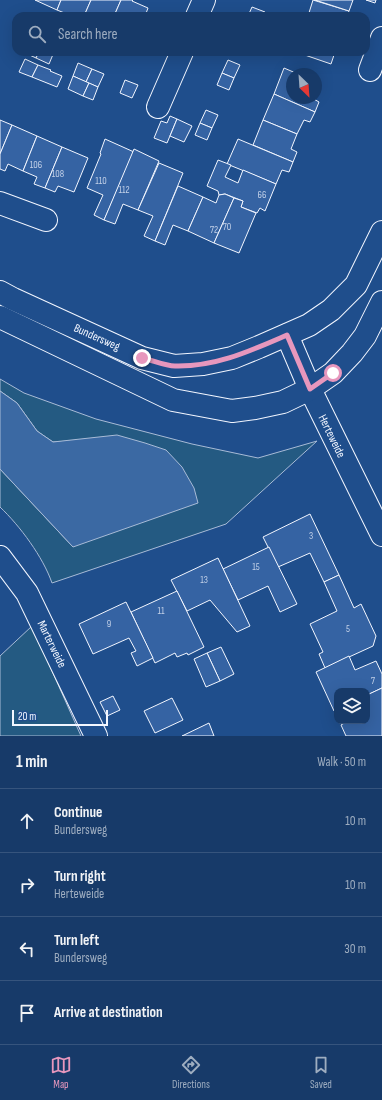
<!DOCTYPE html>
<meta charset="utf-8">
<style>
:root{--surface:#173a69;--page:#20416f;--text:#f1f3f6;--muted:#9eadc0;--line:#36547d;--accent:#e797bd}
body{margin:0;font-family:"Sofia Sans Condensed",sans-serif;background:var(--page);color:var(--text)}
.controls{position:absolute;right:12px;bottom:12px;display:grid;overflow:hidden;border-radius:8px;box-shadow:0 4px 16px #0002}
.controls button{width:36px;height:36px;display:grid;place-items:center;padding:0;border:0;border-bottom:1px solid var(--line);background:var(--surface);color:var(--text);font:20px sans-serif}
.compass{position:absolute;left:286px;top:68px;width:36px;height:36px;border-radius:50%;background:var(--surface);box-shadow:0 4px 16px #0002;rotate:155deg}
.scale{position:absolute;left:12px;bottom:10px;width:96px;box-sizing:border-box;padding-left:4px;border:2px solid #f2f6ff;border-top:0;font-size:11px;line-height:14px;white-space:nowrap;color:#f2f6ff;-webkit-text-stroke:3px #1f4e8c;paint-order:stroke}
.stop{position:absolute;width:12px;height:12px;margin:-9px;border:3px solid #e797bd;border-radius:50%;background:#fff}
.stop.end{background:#e797bd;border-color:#fff;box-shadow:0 1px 4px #0008}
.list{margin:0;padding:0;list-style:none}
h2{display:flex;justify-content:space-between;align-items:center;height:52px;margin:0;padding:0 16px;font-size:17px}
h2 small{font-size:13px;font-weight:400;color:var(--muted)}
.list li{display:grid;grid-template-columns:26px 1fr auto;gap:12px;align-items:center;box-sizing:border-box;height:64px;padding:0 16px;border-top:1px solid var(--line)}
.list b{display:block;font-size:15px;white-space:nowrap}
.list p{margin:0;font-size:13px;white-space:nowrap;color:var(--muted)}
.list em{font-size:13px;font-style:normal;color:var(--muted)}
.icon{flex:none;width:22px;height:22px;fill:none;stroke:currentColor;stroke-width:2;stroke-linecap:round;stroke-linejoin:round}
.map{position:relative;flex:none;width:382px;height:736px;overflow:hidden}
.search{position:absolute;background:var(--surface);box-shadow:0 4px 16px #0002;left:12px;right:12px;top:12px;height:44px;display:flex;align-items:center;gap:10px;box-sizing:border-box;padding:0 14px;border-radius:12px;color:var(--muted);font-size:15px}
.sheet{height:308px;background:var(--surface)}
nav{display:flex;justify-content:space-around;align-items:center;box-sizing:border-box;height:56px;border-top:1px solid var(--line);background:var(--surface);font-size:11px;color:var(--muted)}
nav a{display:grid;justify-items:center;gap:2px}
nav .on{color:var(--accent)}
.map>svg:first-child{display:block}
</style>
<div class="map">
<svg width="382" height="736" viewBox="0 0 382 736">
<rect width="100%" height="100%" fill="#1f4e8c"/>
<g fill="#245a82" stroke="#a8bbd7">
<path d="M0,379L24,393L96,419L192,444L258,458L317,441L226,524L52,583C43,557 20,526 0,507V469L73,547L70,441L53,442L37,431L17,403L0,391Z"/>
<polygon points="32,626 81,736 0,736 0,656"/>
</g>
<polygon fill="#3b69a3" stroke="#a8bbd7" points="0,391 17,403 37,431 53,442 117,435 145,443 166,450 182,467 194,488 198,503 73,547 0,469"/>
<g fill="#3563a3" stroke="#f2f6ff">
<polygon points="35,0 61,0 57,10"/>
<polygon points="61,0 91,0 84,16 72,16 57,10"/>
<polygon points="91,0 121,0 114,16 84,16"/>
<polygon points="121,0 133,0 132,1 148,8 145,16 114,16"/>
<polygon points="313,0 349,11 347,16 308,16"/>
<polygon points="315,0 353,0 349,11"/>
<polygon points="366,0 376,0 375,3"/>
<polygon points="252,7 265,12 264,16 248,16"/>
<polygon points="23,52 39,52 36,58"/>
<polygon points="39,52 54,52 49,64 36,58"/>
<polygon points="296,52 335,52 331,64"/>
<polygon points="25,59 38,65 32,77 19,72"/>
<polygon points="228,60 240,65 234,78 222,73"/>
<polygon points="78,63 92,69 86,82 73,76"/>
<polygon points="38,65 51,70 50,71 62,76 57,87 32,77"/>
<polygon points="284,68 298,74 292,74 292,98 312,98 319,102 315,112 274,94"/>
<polygon points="92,69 104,74 98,87 86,82"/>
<polygon points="222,73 234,78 229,90 217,85"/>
<polygon points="73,76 89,83 83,96 68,89"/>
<polygon points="125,80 138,85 132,98 120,93"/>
<polygon points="89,83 98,87 93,100 83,96"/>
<polygon points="274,94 315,112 310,122 304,120 297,134 263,120"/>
<polygon points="206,110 218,115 212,128 200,123"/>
<polygon points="170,116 177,119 167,143 154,138 161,121 167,123"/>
<polygon points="177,119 192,126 184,142 170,136"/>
<polygon points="0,120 12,125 0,154"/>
<polygon points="263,120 297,134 291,149 297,152 293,162 253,145"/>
<polygon points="200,123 212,128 207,140 195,135"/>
<polygon points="12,125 37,136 23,171 8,164 5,171 0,169 0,154"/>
<polygon points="37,136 62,147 45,188 34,184 37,177 23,171"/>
<polygon points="105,139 134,152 104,220 94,215 103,195 87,188 101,154 100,153"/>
<polygon points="238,139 293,162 289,172 282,170 276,184 227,164"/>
<polygon points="62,147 88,158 74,192 58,186 55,192 45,188"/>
<polygon points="134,149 159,161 138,210 123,204 115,224 104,220"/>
<polygon points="218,160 231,165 225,177 238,183 243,170 276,184 265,211 260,208 257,213 241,207 243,201 225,194 219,195 218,191 207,186"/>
<polygon points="159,163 183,173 155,241 144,236 153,216 138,210"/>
<polygon points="178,186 203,197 188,231 173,225 165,245 155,241"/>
<polygon points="225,194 234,198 214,243 188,231 203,197 216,203 219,195"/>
<polygon points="234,198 243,201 241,207 256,213 239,253 214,243"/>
<polygon points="310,514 339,575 324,582 310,553 278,567 263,537"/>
<polygon points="269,547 297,604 280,612 268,586 238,600 223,569"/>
<polygon points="218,558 250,626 237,632 210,600 187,611 171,580"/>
<polygon points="339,575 354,608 361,604 376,636 373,646 325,668 319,654 323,652 310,624 337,611 324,582"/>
<polygon points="177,591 204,647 188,655 187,653 177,657 175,653 155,663 131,612"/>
<polygon points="126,602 153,658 137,666 131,653 136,651 129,638 93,654 79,624"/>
<polygon points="221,647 234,674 220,681 207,653"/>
<polygon points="207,653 220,681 206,687 194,659"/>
<polygon points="349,656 355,670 376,661 382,674 382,688 367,695 367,691 337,691 337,709 334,711 316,672"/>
<polygon points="382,688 382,736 346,736 341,725 348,721 367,721 367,695"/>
<polygon points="113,696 120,710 107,716 100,702"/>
<polygon points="172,698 183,720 155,733 144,711"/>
<polygon points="209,723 214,736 182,736"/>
</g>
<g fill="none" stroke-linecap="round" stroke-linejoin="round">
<defs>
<g id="street">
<polyline points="197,16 204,0"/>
<polyline points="370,70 382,38"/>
<polyline points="158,107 182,52"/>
<polyline points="0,203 46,220"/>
<polyline points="287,335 310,389 382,535"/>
<polyline points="0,557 27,593 96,736"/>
</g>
<g id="secondary">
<polyline points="0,292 13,299 142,358 174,366 203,364 232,358 259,347 309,325 331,310 356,285 382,232"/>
<polyline points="0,317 173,400 232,411 255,408 283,402 310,389 333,373 352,353 365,336 382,302"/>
</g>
</defs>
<use href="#street" stroke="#f2f6ff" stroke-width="24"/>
<use href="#secondary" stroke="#f2f6ff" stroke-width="24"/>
<use href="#street" stroke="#1f4e8c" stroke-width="22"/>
<use href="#secondary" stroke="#1f4e8c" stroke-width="22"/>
</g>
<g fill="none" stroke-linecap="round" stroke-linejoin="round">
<path stroke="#e797bd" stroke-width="5" d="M142,358C152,360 165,366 175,366C216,367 250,351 287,335L310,389L333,373"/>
</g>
<g text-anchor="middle" stroke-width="3" stroke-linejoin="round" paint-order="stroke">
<g font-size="10" fill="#c3d1e8">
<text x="36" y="168">106</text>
<text x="58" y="177">108</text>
<text x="101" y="184">110</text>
<text x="124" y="193">112</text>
<text x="262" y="198">66</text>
<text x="227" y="230">70</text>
<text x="214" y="233">72</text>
<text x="311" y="539">3</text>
<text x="256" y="570">15</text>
<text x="204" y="583">13</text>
<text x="161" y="614">11</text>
<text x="109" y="627">9</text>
<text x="348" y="632">5</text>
<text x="373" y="684">7</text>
</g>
<g font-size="12" fill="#f2f6ff" stroke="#1f4e8c">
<text transform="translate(97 337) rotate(24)" y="4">Bundersweg</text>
<text transform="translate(332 436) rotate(64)" y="4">Herteweide</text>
<text transform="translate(52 644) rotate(64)" y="4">Marterweide</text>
</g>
</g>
</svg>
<div class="controls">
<button><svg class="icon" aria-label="layers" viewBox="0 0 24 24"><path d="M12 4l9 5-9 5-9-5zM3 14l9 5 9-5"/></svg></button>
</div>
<svg class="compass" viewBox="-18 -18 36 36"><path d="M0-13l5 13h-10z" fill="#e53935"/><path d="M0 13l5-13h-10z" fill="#9eadc0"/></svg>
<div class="scale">20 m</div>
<div class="stop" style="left:333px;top:373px"></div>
<div class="stop end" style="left:142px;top:358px"></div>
<div class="search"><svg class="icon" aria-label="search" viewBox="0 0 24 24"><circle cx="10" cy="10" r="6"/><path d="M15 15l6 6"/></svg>Search here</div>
</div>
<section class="sheet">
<h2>1 min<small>Walk · 50 m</small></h2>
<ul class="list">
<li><svg class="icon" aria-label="ahead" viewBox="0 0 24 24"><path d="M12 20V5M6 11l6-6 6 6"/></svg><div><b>Continue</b><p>Bundersweg</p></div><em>10 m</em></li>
<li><svg class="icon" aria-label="right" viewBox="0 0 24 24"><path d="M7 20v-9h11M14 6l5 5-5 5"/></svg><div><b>Turn right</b><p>Herteweide</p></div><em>10 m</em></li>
<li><svg class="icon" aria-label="left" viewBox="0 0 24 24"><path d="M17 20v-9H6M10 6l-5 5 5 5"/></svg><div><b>Turn left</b><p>Bundersweg</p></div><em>30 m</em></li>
<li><svg class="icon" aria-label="arrive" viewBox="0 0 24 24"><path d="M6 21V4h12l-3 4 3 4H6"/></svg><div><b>Arrive at destination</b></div></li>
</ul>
</section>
<nav>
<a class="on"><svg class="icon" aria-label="map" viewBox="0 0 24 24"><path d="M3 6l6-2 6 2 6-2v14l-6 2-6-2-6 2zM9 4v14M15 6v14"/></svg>Map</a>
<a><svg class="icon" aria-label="directions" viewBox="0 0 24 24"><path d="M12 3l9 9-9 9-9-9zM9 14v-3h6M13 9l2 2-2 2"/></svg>Directions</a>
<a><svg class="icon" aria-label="saved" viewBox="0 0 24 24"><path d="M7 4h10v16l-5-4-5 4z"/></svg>Saved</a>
</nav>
